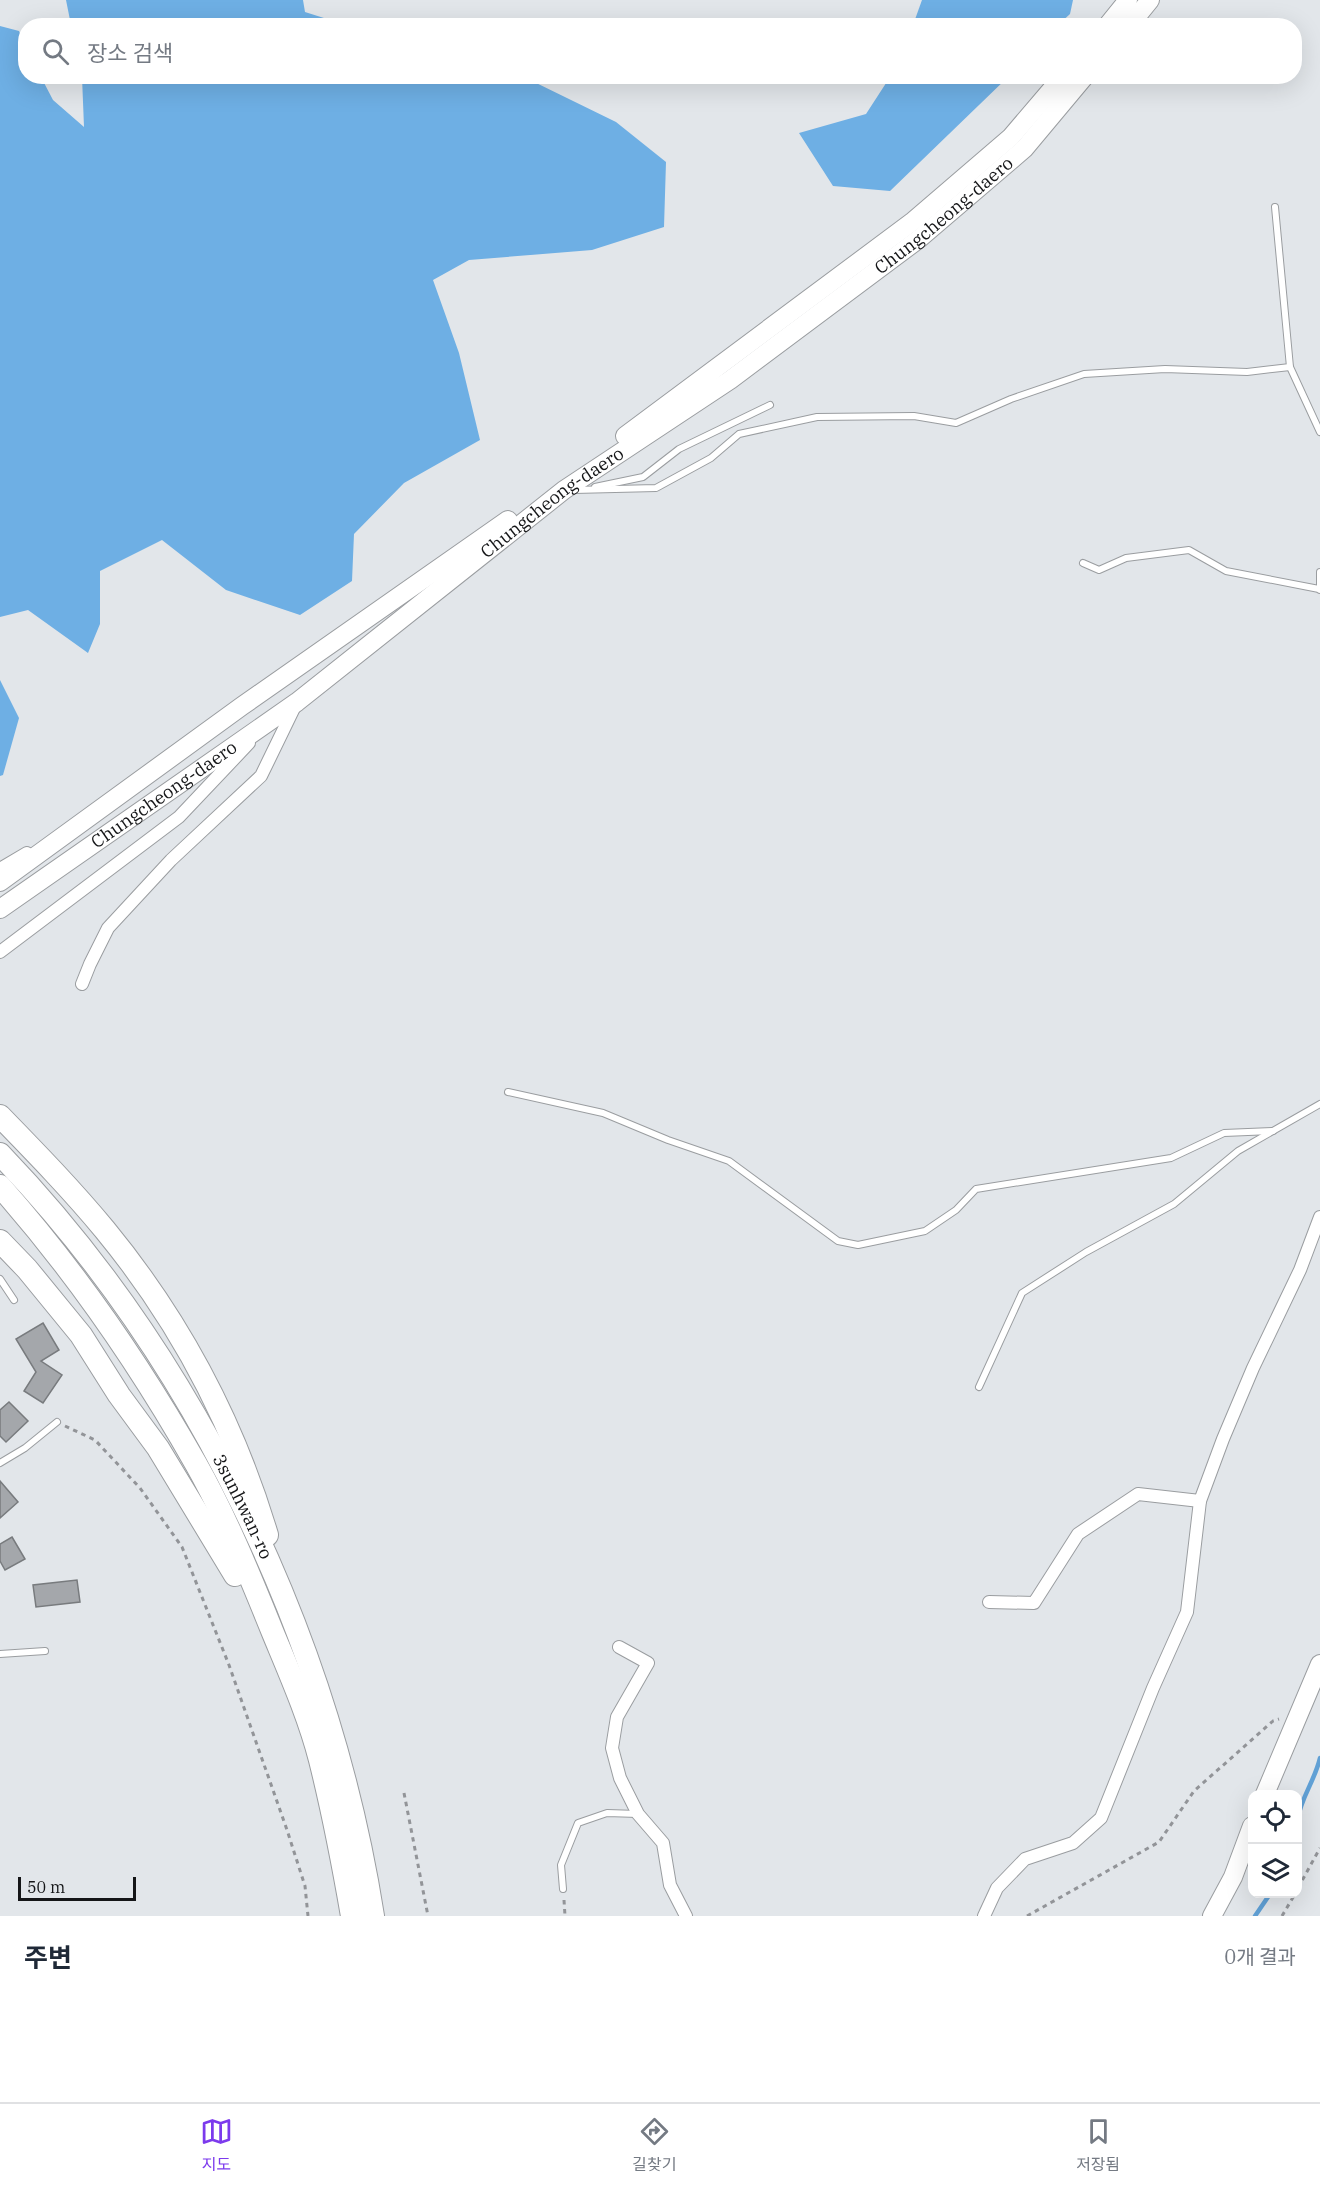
<!DOCTYPE html>
<html lang="ko">
<meta charset="utf-8">
<style>
:root{--surface:#fff;--page:#f6f6f7;--text:#1f2937;--muted:#747a83;--line:#e0e1e3;--accent:#7c3aed}
body{margin:0;font-family:"IBM Plex Serif","Noto Sans KR",serif;background:var(--page);color:var(--text)}
.controls{position:absolute;right:18px;bottom:18px;display:grid;overflow:hidden;border-radius:12px;box-shadow:0 6px 24px #0002}
.controls button{width:54px;height:54px;display:grid;place-items:center;padding:0;border:0;border-bottom:2px solid var(--line);background:var(--surface);color:var(--text);font:30px sans-serif}
.scale{position:absolute;left:18px;bottom:15px;width:118px;box-sizing:border-box;padding-left:6px;border:3px solid #151618;border-top:0;font-size:16px;line-height:21px;white-space:nowrap;color:#151618;-webkit-text-stroke:4px #e2e6ea;paint-order:stroke}
.list{margin:0;padding:0;list-style:none}
h2{display:flex;justify-content:space-between;align-items:center;height:78px;margin:0;padding:0 24px;font-size:26px}
h2 small{font-size:20px;font-weight:400;color:var(--muted)}
.icon{flex:none;width:33px;height:33px;fill:none;stroke:currentColor;stroke-width:2;stroke-linecap:round;stroke-linejoin:round}
.map{position:relative;flex:none;width:1320px;height:1916px;overflow:hidden}
.search{position:absolute;background:var(--surface);box-shadow:0 6px 24px #0002;left:18px;right:18px;top:18px;height:66px;display:flex;align-items:center;gap:15px;box-sizing:border-box;padding:0 21px;border-radius:24px;color:var(--muted);font-size:22px}
.sheet{height:186px;background:var(--surface)}
nav{display:flex;justify-content:space-around;align-items:center;box-sizing:border-box;height:84px;border-top:2px solid var(--line);background:var(--surface);font-size:16px;color:var(--muted)}
nav a{display:grid;justify-items:center;gap:3px}
nav .on{color:var(--accent)}
.map>svg:first-child{display:block}
</style>
<div class="map">
<svg width="1320" height="1916" viewBox="0 0 1320 1916">
<rect width="100%" height="100%" fill="#e2e6ea"/>
<g fill="#6eafe4">
<polygon points="66,0 303,0 305,12 346,25 71,25"/>
<polygon points="922,0 1073,0 1070,14 1058,25 913,25"/>
<polygon points="0,26 19,31 25,45 26,76 41,77 53,100 84,127 82,77 524,77 616,122 666,162 664,227 592,250 469,260 433,280 459,353 480,440 404,483 354,534 352,581 300,615 226,590 162,540 100,571 100,624 88,653 28,610 0,617"/>
<polygon points="890,77 1008,77 890,191 833,186 799,133 866,114"/>
<polygon points="0,680 19,718 3,775 0,776"/>
</g>
<g fill="none" stroke-linecap="round" stroke-linejoin="round">
<g stroke="#60a0d5" stroke-width="4.5">
<path d="M1298,1818C1301,1798 1315,1780 1320,1758"/>
<polyline points="1255,1916 1270,1894"/>
</g>
</g>
<g fill="#a4a7ab" stroke="#787b7e" stroke-width="1.5">
<polygon points="43,1323 59,1350 41,1361 62,1375 43,1403 24,1391 36,1372 16,1339"/>
<polygon points="9,1402 28,1421 6,1442 0,1436 0,1410"/>
<polygon points="0,1481 18,1502 0,1518"/>
<polygon points="12,1537 25,1559 5,1570 0,1561 0,1544"/>
<polygon points="77,1580 80,1602 36,1607 33,1585"/>
</g>
<g fill="none" stroke-linecap="round" stroke-linejoin="round">
<defs>
<g id="lane">
<polyline points="1275,207 1290,367 1320,432"/>
<polyline points="595,487 643,477 679,449 770,405"/>
<polyline points="574,490 656,488 711,458 739,434 817,417 914,416 956,423 1011,399 1084,374 1165,369 1247,372 1290,367"/>
<polyline points="1083,563 1099,570 1126,558 1189,550 1226,571 1319,589"/>
<polyline points="1320,590 1320,572"/>
<polyline points="508,1092 603,1113 668,1140 729,1161 838,1241 858,1245 925,1231 956,1210 976,1189 1171,1158 1224,1133 1273,1131"/>
<polyline points="0,1279 14,1300"/>
<polyline points="979,1387 1022,1293 1086,1252 1174,1204 1238,1151 1320,1104"/>
<polyline points="0,1463 25,1448 57,1422"/>
<polyline points="0,1654 45,1651"/>
<polyline points="563,1889 561,1865 578,1823 607,1813 638,1814"/>
</g>
<g id="street">
<polyline points="0,869 27,853"/>
<polyline points="0,952 179,817 249,743"/>
<polyline points="82,984 90,964 108,928 171,860 261,776 296,704"/>
<polyline points="989,1602 1034,1603 1078,1534 1138,1494 1200,1501"/>
<polyline points="619,1647 648,1663 617,1717 612,1748 620,1778 638,1814 663,1843 670,1885 686,1916"/>
<polyline points="984,1916 997,1888 1025,1859 1073,1843 1101,1818 1153,1688 1187,1612 1200,1501 1223,1439 1253,1368 1300,1270 1320,1217"/>
</g>
<g id="secondary">
<polyline points="1107,26 1128,0"/>
<polyline points="1129,26 1150,0"/>
<polyline points="625,436 912,222 1011,137 1063,76"/>
<polyline points="0,882 242,706 508,520"/>
<path id="s1" d="M0,909L297,702L564,490L730,380L920,238L1024,149L1085,76"/>
<polyline points="1265,1794 1320,1664"/>
<polyline points="1212,1916 1233,1877 1252,1826"/>
</g>
<g id="highway">
<path d="M0,1116C36,1153 72,1190 105,1230C179,1320 234,1424 267,1535"/>
<path id="s2" d="M0,1154C196,1358 329,1637 373,1916"/>
<path d="M0,1186C75,1271 140,1365 196,1464C226,1517 250,1576 273,1633C290,1674 309,1717 320,1760C333,1812 343,1864 352,1916"/>
<polyline points="0,1241 27,1269 81,1335 119,1395 158,1448 235,1575"/>
</g>
</defs>
<use href="#lane" stroke="#9a9da0" stroke-width="8"/>
<use href="#street" stroke="#9a9da0" stroke-width="14"/>
<use href="#secondary" stroke="#9a9da0" stroke-width="20"/>
<use href="#highway" stroke="#9a9da0" stroke-width="24"/>
<g stroke="#929498" stroke-width="3" stroke-dasharray="4.5 4.5" stroke-linecap="butt">
<polyline points="65,1426 95,1440 140,1488 182,1547 229,1665 287,1830 305,1886 308,1916"/>
<polyline points="404,1793 428,1916"/>
<polyline points="1298,1888 1320,1848"/>
<polyline points="564,1900 565,1916"/>
<polyline points="1027,1916 1159,1842 1194,1791 1273,1721 1279,1719"/>
<polyline points="1282,1916 1295,1894"/>
</g>
<use href="#lane" stroke="#fff" stroke-width="6"/>
<use href="#street" stroke="#fff" stroke-width="12"/>
<use href="#secondary" stroke="#fff" stroke-width="18"/>
<use href="#highway" stroke="#fff" stroke-width="22"/>
</g>
<g text-anchor="middle" stroke-width="5" stroke-linejoin="round" paint-order="stroke">
<g font-size="18" fill="#151618" stroke="#e2e6ea">
<text dy="6" stroke="none"><textPath href="#s1" startOffset="1172">Chungcheong-daero</textPath></text>
<text dy="6" stroke="none"><textPath href="#s1" startOffset="686">Chungcheong-daero</textPath></text>
<text dy="6" stroke="none"><textPath href="#s1" startOffset="200">Chungcheong-daero</textPath></text>
<text dy="6" stroke="none"><textPath href="#s2" startOffset="430">3sunhwan-ro</textPath></text>
</g>
</g>
</svg>
<div class="controls">
<button><svg class="icon" aria-label="locate" viewBox="0 0 24 24"><circle cx="12" cy="12" r="6"/><path d="M12 2v4M12 18v4M2 12h4M18 12h4"/></svg></button>
<button><svg class="icon" aria-label="layers" viewBox="0 0 24 24"><path d="M12 4l9 5-9 5-9-5zM3 14l9 5 9-5"/></svg></button>
</div>
<div class="scale">50 m</div>
<div class="search"><svg class="icon" aria-label="search" viewBox="0 0 24 24"><circle cx="10" cy="10" r="6"/><path d="M15 15l6 6"/></svg>장소 검색</div>
</div>
<section class="sheet">
<h2>주변<small>0개 결과</small></h2>
<ul class="list">
</ul>
</section>
<nav>
<a class="on"><svg class="icon" aria-label="map" viewBox="0 0 24 24"><path d="M3 6l6-2 6 2 6-2v14l-6 2-6-2-6 2zM9 4v14M15 6v14"/></svg>지도</a>
<a><svg class="icon" aria-label="directions" viewBox="0 0 24 24"><path d="M12 3l9 9-9 9-9-9zM9 14v-3h6M13 9l2 2-2 2"/></svg>길찾기</a>
<a><svg class="icon" aria-label="saved" viewBox="0 0 24 24"><path d="M7 4h10v16l-5-4-5 4z"/></svg>저장됨</a>
</nav>
